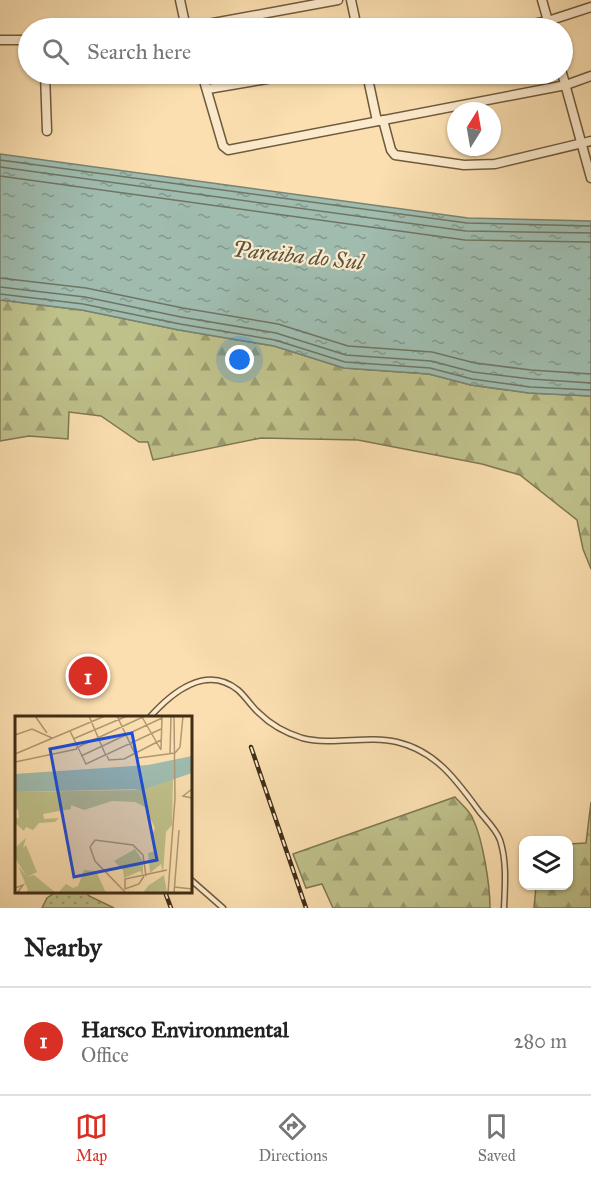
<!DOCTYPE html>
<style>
:root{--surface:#fff;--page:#f6f6f6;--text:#222;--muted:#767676;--line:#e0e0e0;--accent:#d93025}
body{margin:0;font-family:"IM FELL Great Primer",serif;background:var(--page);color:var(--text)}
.controls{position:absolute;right:18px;bottom:18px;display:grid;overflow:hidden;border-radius:12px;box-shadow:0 2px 4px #0004}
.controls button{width:54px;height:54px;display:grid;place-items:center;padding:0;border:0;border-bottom:2px solid var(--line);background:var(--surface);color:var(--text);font:30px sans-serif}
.compass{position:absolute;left:447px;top:102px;width:54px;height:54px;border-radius:50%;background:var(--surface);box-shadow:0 2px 4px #0004;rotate:11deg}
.you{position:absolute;left:240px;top:360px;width:21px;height:21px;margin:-15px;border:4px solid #fff;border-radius:50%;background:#1a73e8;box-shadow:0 0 0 9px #1a73e833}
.badge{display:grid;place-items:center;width:39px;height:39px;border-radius:50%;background:var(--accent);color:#fff;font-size:20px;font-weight:700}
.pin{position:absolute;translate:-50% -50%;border:3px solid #fff;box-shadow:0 2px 6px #0006}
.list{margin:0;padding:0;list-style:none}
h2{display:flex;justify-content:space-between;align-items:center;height:78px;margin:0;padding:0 24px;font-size:26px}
h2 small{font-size:20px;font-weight:400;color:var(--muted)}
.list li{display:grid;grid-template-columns:39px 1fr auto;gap:18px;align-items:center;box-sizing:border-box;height:108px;padding:0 24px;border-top:2px solid var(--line)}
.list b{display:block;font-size:22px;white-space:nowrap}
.list p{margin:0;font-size:20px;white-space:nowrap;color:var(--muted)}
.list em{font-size:20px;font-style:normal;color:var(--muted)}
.icon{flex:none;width:33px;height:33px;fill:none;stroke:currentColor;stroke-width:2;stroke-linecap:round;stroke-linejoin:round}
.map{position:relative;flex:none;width:591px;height:908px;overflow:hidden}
.search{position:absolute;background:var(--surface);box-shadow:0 2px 4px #0004;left:18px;right:18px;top:18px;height:66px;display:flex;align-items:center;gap:15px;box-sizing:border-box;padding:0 21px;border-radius:33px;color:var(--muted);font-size:22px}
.sheet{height:186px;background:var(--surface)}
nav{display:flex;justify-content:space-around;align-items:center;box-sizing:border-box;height:84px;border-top:2px solid var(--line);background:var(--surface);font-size:16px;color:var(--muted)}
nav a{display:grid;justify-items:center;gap:3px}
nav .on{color:var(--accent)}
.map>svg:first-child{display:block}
</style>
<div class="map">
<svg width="591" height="908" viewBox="0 0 591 908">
<defs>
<pattern id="grass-dots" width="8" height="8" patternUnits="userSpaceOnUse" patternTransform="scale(1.5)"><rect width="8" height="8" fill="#bfc18b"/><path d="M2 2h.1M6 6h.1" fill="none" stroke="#9d9d71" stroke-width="1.8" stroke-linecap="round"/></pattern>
<pattern id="forest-firs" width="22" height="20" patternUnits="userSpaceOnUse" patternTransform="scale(1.5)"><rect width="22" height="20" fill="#bfc18b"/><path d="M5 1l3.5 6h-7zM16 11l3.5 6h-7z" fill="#9d9d71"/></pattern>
<pattern id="water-ripples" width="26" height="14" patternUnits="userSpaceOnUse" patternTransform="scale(1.5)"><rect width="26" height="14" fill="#9fbcaf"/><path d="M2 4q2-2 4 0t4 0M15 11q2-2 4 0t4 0" fill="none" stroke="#83998d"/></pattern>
</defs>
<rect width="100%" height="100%" fill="#fbdfb0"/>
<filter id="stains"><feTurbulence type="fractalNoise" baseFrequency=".00333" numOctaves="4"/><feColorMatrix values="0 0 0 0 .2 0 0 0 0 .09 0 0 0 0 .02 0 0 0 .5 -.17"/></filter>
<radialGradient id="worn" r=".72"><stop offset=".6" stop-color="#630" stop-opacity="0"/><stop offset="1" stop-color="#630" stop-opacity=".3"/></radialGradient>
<polygon fill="url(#grass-dots)" stroke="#807851" stroke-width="1.5" points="56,892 86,892 89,896 114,908 42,908 47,898"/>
<g fill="url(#forest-firs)" stroke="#807851" stroke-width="1.5">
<polygon points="0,300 82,310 179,330 274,346 344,368 429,374 471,385 529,393 591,396 591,569 583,549 577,520 520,475 482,464 358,440 261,438 153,460 148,442 139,442 101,416 69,412 68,439 29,436 0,441"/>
<path d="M455,797C461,804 470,811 473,819C483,840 490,885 490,908H333L322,884L306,888L293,854Z"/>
<polygon points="591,802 591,908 534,908 536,886 568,886 569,844 586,843"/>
</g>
<polygon fill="url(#water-ripples)" stroke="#798372" stroke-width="1.5" points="0,154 468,218 591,221 591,396 529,393 471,385 429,374 344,368 274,346 179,330 82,310 0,300"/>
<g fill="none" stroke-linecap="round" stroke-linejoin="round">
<g stroke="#707563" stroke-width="1.5">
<polyline points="0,160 467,223 591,226"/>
<polyline points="0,167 466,231 591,233"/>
<polyline points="0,176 465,240 591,242"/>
<polyline points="0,278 86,288 183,308 278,324 348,346 432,352 475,363 531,370 591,374"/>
<polyline points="0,287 85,297 181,317 276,333 346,355 431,361 473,372 531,379 591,383"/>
<polyline points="0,294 83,304 180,324 275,340 345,362 430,368 472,379 530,387 591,390"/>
</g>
<defs>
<g id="service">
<path d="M149,718C171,693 206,664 238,690C246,697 251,706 259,713C271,725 286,733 302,738C333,746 366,735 397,742C436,751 457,781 479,811C486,820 496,829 500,840C507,861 505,886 504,908"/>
<polyline points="190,879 223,908"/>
</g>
<g id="minor">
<polyline points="180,0 186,28"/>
<polyline points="351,0 357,28"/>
<polyline points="542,0 550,28"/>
<polyline points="186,28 338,0"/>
<polyline points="514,28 548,21 591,7"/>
<polyline points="0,40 28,40"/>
<polyline points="562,73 591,178"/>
<polyline points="45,74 47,131"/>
<polyline points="202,74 223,146 228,150 566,85 591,76"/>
<polyline points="367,74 377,121"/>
<polyline points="208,89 297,74"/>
<polyline points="383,120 391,150 395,155 464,165 495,164 591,141"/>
</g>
</defs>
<use href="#service" stroke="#6f5a3d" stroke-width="7"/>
<use href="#minor" stroke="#6f5a3d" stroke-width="11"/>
<use href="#service" stroke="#fceacc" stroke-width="4"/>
<use href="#minor" stroke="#fceacc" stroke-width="8"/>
<defs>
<g id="rail">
<polyline points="251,747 306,908"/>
<polyline points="165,892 171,908"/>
</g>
</defs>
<use href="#rail" stroke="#402e17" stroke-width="4.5"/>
<use href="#rail" stroke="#fceacc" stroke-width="2" stroke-dasharray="7" stroke-linecap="butt"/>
</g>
<g text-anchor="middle" stroke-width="4.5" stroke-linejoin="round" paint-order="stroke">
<g font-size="22" font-style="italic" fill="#58523d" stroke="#fceacc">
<text transform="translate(298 255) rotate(6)" y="8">Paraiba do Sul</text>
</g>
</g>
<g transform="translate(15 716)">
<rect width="177" height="177" fill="#fbdfb0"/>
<path d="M11,122L8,132L11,129L22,156L12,161L0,142L1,131ZM69,154L81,155L91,177H43L51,168L58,172L63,170Z" fill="#bfc18b"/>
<path d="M158,62L157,109L151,116L148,157L146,148L135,157L133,137L140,135L136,121L140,112L130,91L120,86L97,85L69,94L56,89V93L28,98L29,103L44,102L40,106L24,107L18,114L11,111L9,115L0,107V100L2,103L4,101L3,93L0,94V76L119,74ZM120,133L128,145V159L125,155L109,162L108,154L99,145ZM3,150L12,161L19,159L41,177H10L13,174ZM149,159L152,177H128L133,170Z" fill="#bfc18b"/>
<path d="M177,40V57L130,73L0,76V58L133,49Z" fill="#9fbcaf"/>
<path fill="none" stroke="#b09873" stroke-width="1.5" d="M20,0L32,17M74,0L91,40M102,0L122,42M127,1L146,34M55,15L71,48L146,13M0,19L17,13L37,22M58,23L112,0M165,31L168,0M61,32L130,0M146,33L147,1M0,38L90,0M155,38L156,0M66,40L147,2M92,40L94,44L109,43L146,24M123,42L160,37L165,31M0,46L62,33M177,82L168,80L177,73M129,160L124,168L110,173V163L152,154M159,171L177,173M0,172L8,169L2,177M110,176L80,145L75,131L80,124L118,129L128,139L131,160M153,177L160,82L159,0M159,177L164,114"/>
<path fill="#1d4ed8" fill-opacity="0.15" stroke="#1d4ed8" stroke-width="3" d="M117,17L142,144L59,161L35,33Z"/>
<rect width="177" height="177" fill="none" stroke="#402e17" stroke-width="3"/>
</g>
<rect width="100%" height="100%" filter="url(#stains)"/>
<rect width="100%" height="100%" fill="url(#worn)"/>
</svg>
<div class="controls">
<button><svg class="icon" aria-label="layers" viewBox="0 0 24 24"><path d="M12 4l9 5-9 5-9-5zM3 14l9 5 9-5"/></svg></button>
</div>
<svg class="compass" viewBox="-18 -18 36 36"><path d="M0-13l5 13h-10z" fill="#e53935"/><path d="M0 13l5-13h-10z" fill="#767676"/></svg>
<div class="you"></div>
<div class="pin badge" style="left:88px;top:676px">1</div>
<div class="search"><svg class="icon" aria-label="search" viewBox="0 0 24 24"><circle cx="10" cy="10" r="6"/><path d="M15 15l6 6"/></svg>Search here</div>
</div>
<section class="sheet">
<h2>Nearby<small></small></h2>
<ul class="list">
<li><span class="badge">1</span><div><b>Harsco Environmental</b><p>Office</p></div><em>280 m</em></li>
</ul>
</section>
<nav>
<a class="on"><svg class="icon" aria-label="map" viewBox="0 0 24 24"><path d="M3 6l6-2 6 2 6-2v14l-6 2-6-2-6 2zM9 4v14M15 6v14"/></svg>Map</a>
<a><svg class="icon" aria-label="directions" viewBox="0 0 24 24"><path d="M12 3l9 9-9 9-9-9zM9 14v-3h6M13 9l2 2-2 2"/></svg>Directions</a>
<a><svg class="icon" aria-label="saved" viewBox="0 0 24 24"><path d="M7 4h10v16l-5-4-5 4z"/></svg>Saved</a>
</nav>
